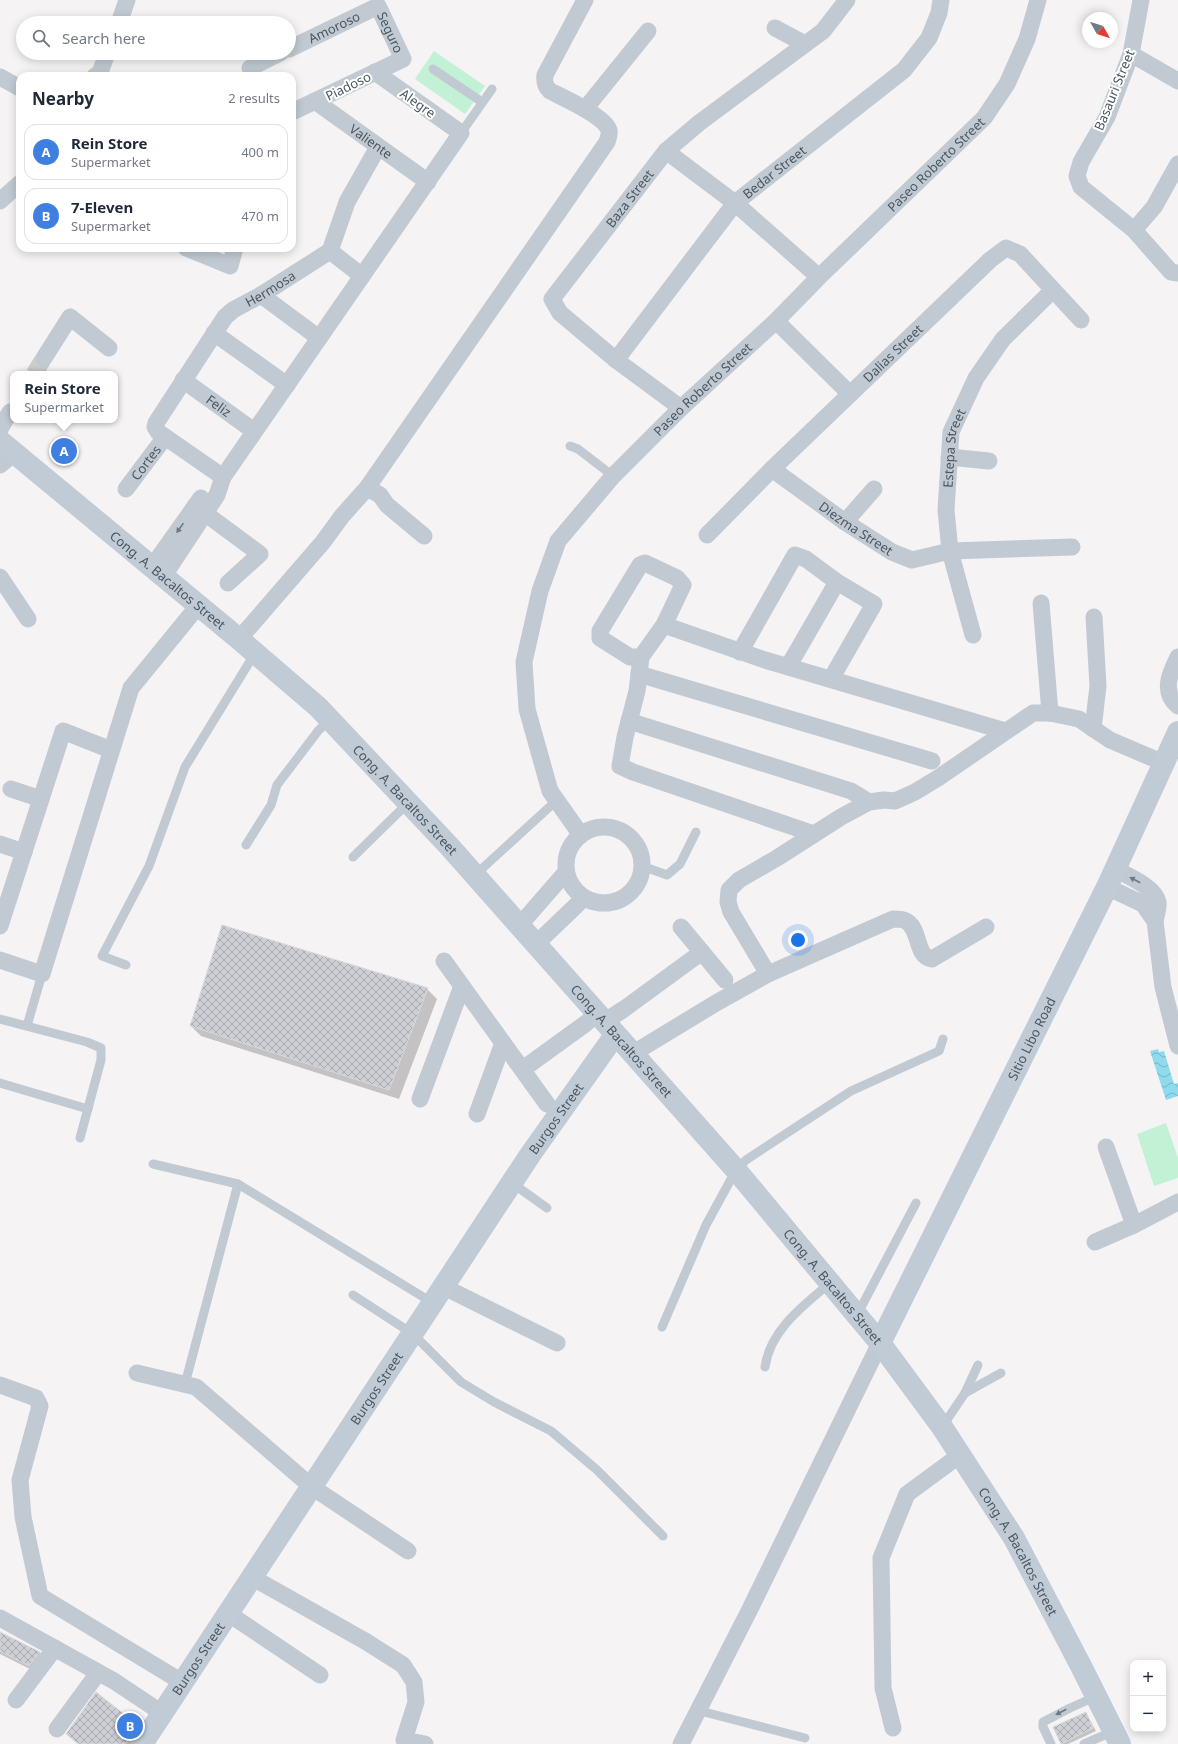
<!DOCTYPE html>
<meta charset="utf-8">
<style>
:root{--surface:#fff;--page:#f2f2f3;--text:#1f2937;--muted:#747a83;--line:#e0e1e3;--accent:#b45309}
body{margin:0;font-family:"Noto Sans",sans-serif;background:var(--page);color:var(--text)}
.controls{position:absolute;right:12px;bottom:12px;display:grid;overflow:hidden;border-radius:8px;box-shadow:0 2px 10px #0003}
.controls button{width:36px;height:36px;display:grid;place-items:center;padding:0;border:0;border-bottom:1px solid var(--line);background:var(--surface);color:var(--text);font:20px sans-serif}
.compass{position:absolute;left:1082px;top:12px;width:36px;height:36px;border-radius:50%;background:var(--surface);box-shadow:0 2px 10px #0003;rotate:129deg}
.you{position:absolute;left:798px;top:940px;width:14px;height:14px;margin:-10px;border:3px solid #fff;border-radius:50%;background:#1a73e8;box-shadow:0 0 0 6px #1a73e833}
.badge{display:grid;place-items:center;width:26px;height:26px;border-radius:50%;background:var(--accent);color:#fff;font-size:13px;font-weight:700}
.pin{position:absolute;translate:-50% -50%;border:2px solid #fff;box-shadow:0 1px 4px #0006}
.popup{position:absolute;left:10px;top:371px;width:108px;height:52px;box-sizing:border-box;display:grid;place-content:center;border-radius:8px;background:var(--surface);filter:drop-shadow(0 1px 3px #0005);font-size:13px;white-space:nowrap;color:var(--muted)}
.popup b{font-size:15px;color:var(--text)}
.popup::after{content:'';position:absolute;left:50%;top:100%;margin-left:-8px;border:8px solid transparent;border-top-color:var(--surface)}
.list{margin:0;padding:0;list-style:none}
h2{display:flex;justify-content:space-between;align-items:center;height:52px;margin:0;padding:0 16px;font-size:17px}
h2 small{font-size:13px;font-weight:400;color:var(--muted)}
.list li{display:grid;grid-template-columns:26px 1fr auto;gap:12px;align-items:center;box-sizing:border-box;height:56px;margin:0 8px 8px;padding:0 8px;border:1px solid var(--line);border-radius:12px}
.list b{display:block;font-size:15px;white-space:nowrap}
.list p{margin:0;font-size:13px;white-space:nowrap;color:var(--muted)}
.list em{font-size:13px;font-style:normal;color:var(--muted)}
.icon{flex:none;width:22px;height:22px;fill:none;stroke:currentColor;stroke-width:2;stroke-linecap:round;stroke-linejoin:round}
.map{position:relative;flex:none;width:1178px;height:1744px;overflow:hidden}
.search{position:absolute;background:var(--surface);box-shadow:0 2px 10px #0003;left:16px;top:16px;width:280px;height:44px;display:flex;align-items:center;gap:10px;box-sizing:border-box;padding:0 14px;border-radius:22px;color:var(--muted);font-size:15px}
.panel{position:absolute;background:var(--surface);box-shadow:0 2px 10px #0003;left:16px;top:72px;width:280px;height:180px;border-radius:12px}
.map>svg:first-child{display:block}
</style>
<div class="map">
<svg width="1178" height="1744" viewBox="0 0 1178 1744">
<defs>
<pattern id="water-waves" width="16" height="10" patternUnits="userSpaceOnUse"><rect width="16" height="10" fill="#90daee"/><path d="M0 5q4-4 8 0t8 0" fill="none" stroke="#78b4c4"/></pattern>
<pattern id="building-cross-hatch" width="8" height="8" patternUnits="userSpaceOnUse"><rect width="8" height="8" fill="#cdcfd5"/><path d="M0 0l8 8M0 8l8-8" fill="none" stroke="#a8abb0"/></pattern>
</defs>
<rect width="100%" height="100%" fill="#f5f3f3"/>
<g fill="#c3f1d5">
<polygon points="434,51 485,86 465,114 415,79"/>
<polygon points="1166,1123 1178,1158 1178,1178 1154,1186 1137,1134"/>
</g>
<polygon fill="url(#water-waves)" points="1158,1049 1159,1052 1164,1051 1174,1084 1178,1083 1178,1096 1166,1100 1150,1051"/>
<g fill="#0003">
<polygon points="427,989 437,999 399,1099 201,1036 191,1026"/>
<polygon points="0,1633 39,1652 46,1659 36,1672 0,1654"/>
<polygon points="1086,1713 1096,1731 1068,1744 1062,1744 1061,1743"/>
<polygon points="138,1727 145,1733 136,1744 78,1744"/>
</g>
<g fill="url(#building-cross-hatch)" stroke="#d7d9de">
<polygon points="222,925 428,988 389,1090 190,1026"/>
<polygon points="0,1632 40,1652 29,1666 0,1651"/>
<polygon points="96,1692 139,1726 125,1744 78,1744 66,1734"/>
<polygon points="1086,1712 1093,1728 1061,1744 1053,1727"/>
</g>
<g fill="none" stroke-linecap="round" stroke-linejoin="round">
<polyline stroke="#caccce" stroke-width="17" stroke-dasharray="17 8" stroke-linecap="butt" points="34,374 44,358"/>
<g stroke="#c1cad2" stroke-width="9">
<polyline points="433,69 482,102"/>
<polyline points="461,133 492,89"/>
<polyline points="570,446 578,449 613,476"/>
<polyline points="246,845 271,805 277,785 318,731 330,719"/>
<polyline points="353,857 408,803"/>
<polyline points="642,866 667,875 680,864 696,832"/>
<polyline points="475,875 556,801"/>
<polyline points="126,965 102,956 149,866 185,767 255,653"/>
<polyline points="0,1019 87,1042 101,1048 101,1060 80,1138"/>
<polyline points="27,1026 42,974"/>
<polyline points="0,1083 88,1109"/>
<polyline points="153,1164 238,1184 433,1303"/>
<polyline points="512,1183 547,1208"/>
<polyline points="353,1295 413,1334 461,1382 494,1402 551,1431 597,1470 663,1536"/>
<polyline points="857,1315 916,1203"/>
<polyline points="662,1327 706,1225 736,1170 746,1160 851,1091 939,1051 943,1039"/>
<path d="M765,1367C770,1330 803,1306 830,1283"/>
<polyline points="185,1384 238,1184"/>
<polyline points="965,1393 1001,1373"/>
<polyline points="942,1427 965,1393 978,1365"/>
<polyline points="700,1711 805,1738"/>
<polyline points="1051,1744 1043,1727 1043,1722 1070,1708 1097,1696"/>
<polyline points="1084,1744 1114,1731"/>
</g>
<g stroke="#c1cad2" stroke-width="17">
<polyline points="1141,0 1131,54 1107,117 1081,162 1077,176 1081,187 1134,230 1171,272 1178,273"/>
<polyline points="119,23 127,0"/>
<polyline points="775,28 805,44"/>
<path id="s1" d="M289,49L378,6L403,59L292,112"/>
<polyline points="1131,54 1178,81"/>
<polyline points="95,76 100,73 107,53"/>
<polyline points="253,76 250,68 280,53"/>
<polyline points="0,77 20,88"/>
<path id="s2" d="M315,101L428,182"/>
<polyline points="585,109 648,31"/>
<polyline points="666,151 735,203 819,277"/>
<polyline points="0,201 20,183"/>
<polyline points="1134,230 1154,207 1178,164"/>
<polyline points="186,248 230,266 235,248"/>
<polyline points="330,251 362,276"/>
<polyline points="261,295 319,338"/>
<polyline points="776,321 850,394"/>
<polyline points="214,333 287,385"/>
<polyline points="44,358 70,317 109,348"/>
<path id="s3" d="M616,360L735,203L904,70L929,38L939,13L941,0"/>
<path id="s4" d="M183,380L254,431"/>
<path id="s5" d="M681,408L616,360L560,313L552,299L666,151L699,123L823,31L847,0"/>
<polyline points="0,429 10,412"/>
<polyline points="949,457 989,461"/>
<polyline points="0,465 14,453"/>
<path id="s6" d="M772,469L845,522L892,552L912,560L950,551L1072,547"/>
<path id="s7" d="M223,477L158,432L155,427L156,423L225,317L233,310L261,295L330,251L347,202L378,147"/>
<polyline points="367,488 380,495 387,505 424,536"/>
<path id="s8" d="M126,489L165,437"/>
<polyline points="195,506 260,554 228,583"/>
<polyline points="845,522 874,489"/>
<path id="s9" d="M707,535L772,469L990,260L1006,248L1020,254L1081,320"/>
<polyline points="152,567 201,498"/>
<polyline points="0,577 28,619"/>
<polyline points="163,577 217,495 223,477 461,133 375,72"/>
<polyline points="1041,603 1050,713"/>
<polyline points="664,625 765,660 1005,731"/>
<path id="s10" d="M973,635L950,551L946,510L951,432L976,378L1003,339L1053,290"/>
<path d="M239,639L323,542L342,516L367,488L607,142C608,138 610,135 609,130C604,116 564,98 550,91C545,86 544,82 545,75L585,0"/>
<polyline points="740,652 795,555 806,559 837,582"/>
<polyline points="641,657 630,657 600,638 600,631 640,565 645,563 677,578 683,585 664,625 641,657 637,691 625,737 620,766 633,772 814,834"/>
<path d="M1178,657C1170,673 1161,692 1178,706"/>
<polyline points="788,667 837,582 874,604 831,679"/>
<polyline points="639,674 932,761"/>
<polyline points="629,721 851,791 869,802"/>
<polyline points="1093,729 1098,686 1094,617"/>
<polyline points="11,789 41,799"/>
<circle cx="604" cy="865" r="38"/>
<path id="s11" d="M581,835L550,791L527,709L524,662L540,591L558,541L613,476L681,408L776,321L819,277L984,118L1007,84L1027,39L1038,0"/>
<polyline points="0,844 24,852"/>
<path d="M1115,869C1128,876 1155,887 1158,902C1159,908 1156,915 1155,921"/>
<polyline points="1107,887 1143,904 1155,921 1163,987 1178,1046"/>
<polyline points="0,926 63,731 111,750"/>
<polyline points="519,926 566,872"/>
<polyline points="681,927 725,980"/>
<polyline points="536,944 584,898"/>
<polyline points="0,960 42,974 131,688 198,606"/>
<polyline points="444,961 547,1104"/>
<polyline points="768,974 731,912 728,902 729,890 739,880 777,858 841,817 869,802 884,800 895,801 915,792 938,778 1033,713 1050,713 1079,719 1110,740 1164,763"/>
<polyline points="604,1022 624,1009 702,952"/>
<path d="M632,1054L716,1003L768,974L893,919C897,919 903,919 906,921C921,929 915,957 932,959L986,927"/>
<polyline points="523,1069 585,1024 597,1014"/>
<polyline points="420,1099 462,986"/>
<polyline points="477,1114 503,1043"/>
<polyline points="1106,1147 1134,1225"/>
<polyline points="1095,1242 1134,1225 1178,1202"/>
<polyline points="444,1287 557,1343"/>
<polyline points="137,1373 196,1387 312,1487 408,1551"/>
<polyline points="0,1385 36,1398 40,1406 20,1480 23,1517 40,1596 182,1682"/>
<polyline points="253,1578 365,1641 403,1665 414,1682 416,1702 404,1740 425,1744"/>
<polyline points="229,1614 320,1675"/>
<polyline points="0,1618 114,1681 162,1713"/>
<polyline points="16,1700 55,1648"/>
<polyline points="893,1728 883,1688 881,1558 907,1494 960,1455"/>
<polyline points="57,1729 98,1673"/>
<polyline points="681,1744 749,1611 880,1343"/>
</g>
<g stroke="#c1cbd6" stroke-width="22">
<path id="s12" d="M0,441L239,639L318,707L449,846L736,1170L880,1343L942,1427L1014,1538L1082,1668L1120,1744"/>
<path id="s13" d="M880,1343L1107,887L1178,732"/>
<path id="s14" d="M142,1744L530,1155L615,1035"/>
</g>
</g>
<defs><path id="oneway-solid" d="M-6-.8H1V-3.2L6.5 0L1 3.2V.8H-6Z"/></defs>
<g fill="#6e7983">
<use href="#oneway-solid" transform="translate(180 528) rotate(125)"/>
<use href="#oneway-solid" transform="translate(1135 880) rotate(-152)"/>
<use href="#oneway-solid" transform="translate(1061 1712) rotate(152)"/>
</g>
<g text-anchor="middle" stroke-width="4" stroke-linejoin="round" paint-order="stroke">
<g font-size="13" fill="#4a5661" stroke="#fff">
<text dy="5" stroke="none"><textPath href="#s1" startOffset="50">Amoroso</textPath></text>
<text dy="5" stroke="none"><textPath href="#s1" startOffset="128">Seguro</textPath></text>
<text transform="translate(348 86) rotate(-26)" y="5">Piadoso</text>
<text transform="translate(1114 90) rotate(-68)" y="5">Basauri Street</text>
<text transform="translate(418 103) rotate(35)" y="5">Alegre</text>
<text dy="5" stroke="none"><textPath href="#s2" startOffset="69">Valiente</textPath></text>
<text dy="5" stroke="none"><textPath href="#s11" startOffset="846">Paseo Roberto Street</textPath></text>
<text dy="5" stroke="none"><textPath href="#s3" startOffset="247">Bedar Street</textPath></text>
<text dy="5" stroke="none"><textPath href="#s5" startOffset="297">Baza Street</textPath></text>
<text dy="5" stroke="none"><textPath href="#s7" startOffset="269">Hermosa</textPath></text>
<text dy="5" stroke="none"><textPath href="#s9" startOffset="260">Dalias Street</textPath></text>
<text dy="5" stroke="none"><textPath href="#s11" startOffset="522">Paseo Roberto Street</textPath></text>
<text dy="5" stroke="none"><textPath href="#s4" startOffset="44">Feliz</textPath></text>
<text dy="5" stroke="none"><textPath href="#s10" startOffset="191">Estepa Street</textPath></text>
<text dy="5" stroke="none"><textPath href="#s8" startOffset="33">Cortes</textPath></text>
<text dy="5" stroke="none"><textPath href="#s6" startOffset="103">Diezma Street</textPath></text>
<text dy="5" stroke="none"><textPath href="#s12" startOffset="218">Cong. A. Bacaltos Street</textPath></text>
<text dy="5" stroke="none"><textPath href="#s12" startOffset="542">Cong. A. Bacaltos Street</textPath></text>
<text dy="5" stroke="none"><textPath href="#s13" startOffset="340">Sitio Libo Road</textPath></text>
<text dy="5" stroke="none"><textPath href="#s12" startOffset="866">Cong. A. Bacaltos Street</textPath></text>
<text dy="5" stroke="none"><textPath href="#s14" startOffset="750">Burgos Street</textPath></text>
<text dy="5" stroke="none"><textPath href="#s12" startOffset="1190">Cong. A. Bacaltos Street</textPath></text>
<text dy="5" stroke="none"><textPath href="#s14" startOffset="426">Burgos Street</textPath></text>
<text dy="5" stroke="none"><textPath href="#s12" startOffset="1514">Cong. A. Bacaltos Street</textPath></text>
<text dy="5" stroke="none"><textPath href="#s14" startOffset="102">Burgos Street</textPath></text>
</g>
</g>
</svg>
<div class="controls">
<button>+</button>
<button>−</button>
</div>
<svg class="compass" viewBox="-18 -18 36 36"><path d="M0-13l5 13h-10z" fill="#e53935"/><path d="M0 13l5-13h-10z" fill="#747a83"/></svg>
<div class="you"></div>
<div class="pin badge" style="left:64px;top:451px;background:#3f7fe0">A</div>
<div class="popup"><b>Rein Store</b>Supermarket</div>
<div class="pin badge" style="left:130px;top:1726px;background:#3f7fe0">B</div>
<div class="search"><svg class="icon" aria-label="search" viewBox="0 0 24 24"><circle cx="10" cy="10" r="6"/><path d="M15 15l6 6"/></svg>Search here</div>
<section class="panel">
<h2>Nearby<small>2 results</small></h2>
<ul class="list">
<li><span class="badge" style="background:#3f7fe0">A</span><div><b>Rein Store</b><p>Supermarket</p></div><em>400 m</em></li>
<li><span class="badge" style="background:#3f7fe0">B</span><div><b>7-Eleven</b><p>Supermarket</p></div><em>470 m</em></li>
</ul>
</section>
</div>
